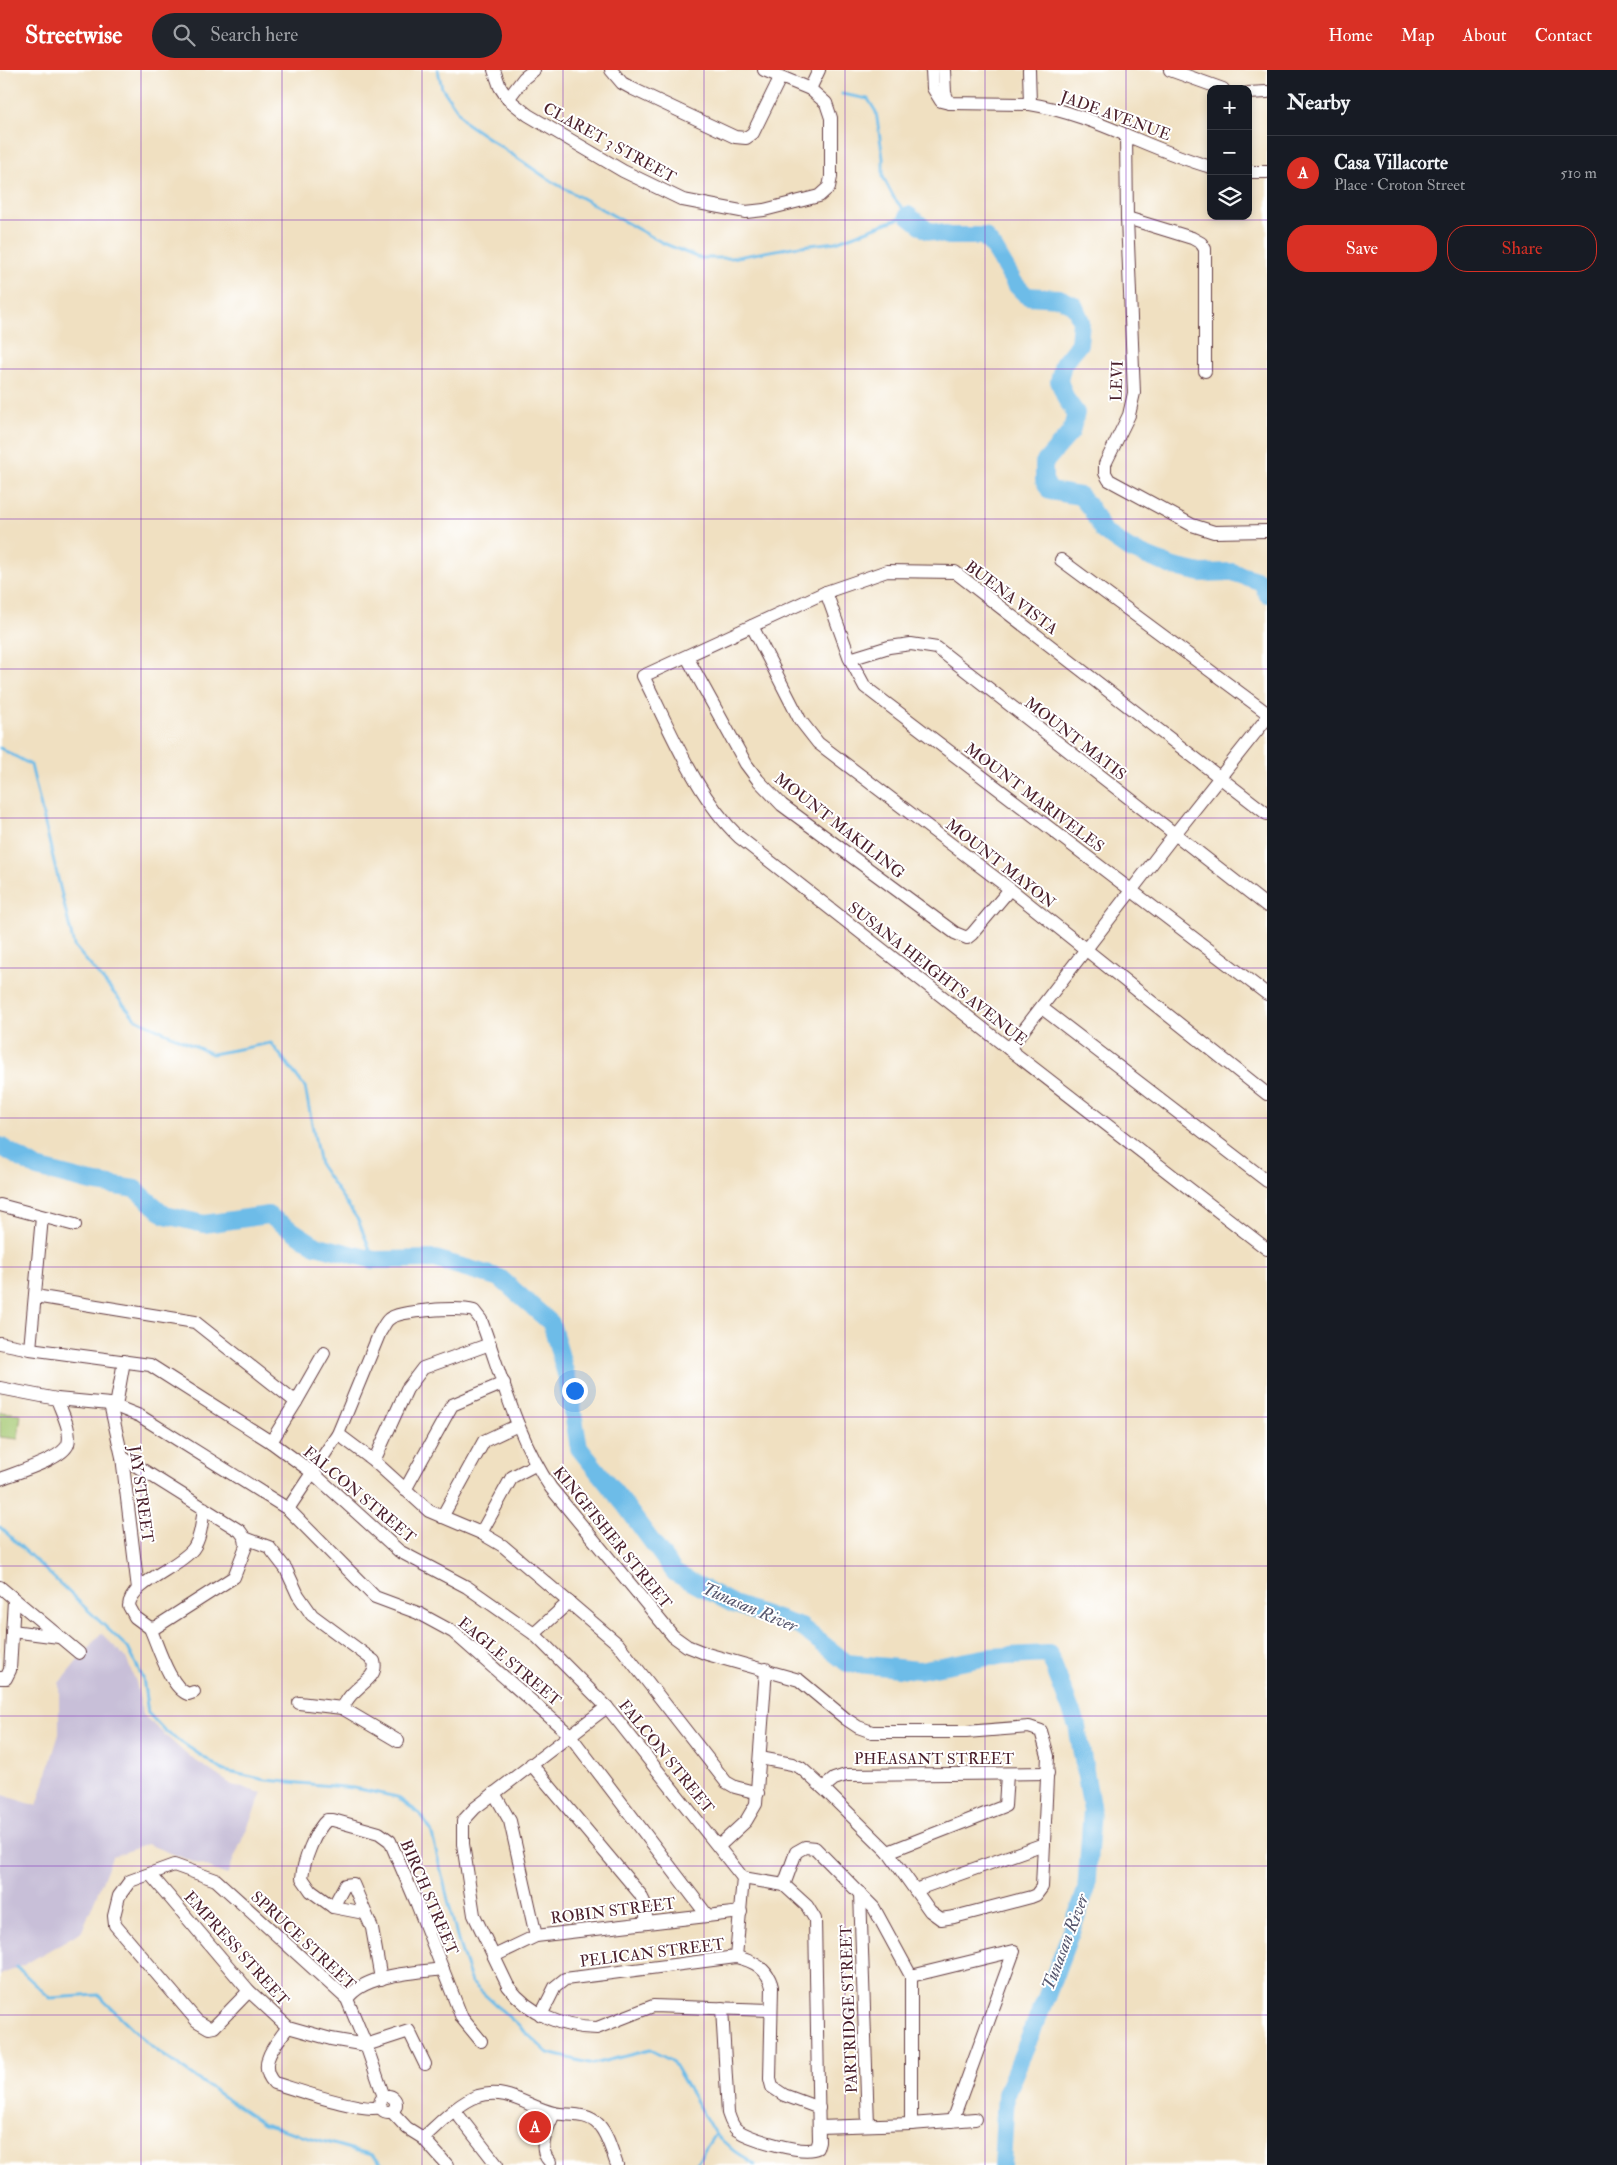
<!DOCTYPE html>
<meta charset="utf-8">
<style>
:root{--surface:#171b24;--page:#20242c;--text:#f1f3f6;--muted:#9ea1a6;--line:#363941;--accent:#d93025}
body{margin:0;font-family:"IM FELL Double Pica",serif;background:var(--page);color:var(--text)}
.controls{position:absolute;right:15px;top:15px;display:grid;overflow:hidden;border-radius:10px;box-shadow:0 2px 8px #0003}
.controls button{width:45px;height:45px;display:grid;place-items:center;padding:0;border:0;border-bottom:1px solid var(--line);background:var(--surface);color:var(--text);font:25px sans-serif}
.you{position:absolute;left:574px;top:1320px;width:18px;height:18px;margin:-12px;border:4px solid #fff;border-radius:50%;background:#1a73e8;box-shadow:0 0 0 8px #1a73e833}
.badge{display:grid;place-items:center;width:32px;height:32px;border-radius:50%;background:var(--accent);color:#fff;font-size:16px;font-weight:700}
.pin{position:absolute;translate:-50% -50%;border:2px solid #fff;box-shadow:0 1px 5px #0006}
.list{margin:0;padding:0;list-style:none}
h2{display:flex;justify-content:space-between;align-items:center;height:65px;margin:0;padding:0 20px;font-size:21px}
h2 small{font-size:16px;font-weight:400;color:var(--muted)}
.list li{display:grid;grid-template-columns:32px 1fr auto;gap:15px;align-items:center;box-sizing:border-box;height:75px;padding:0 20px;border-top:1px solid var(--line)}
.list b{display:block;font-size:19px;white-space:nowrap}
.list p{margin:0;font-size:16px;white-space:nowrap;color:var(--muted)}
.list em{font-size:16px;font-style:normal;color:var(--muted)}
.actions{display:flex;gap:10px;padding:15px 20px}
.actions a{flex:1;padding:11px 0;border:1px solid var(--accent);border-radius:20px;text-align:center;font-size:18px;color:var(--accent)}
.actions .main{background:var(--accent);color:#fff}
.icon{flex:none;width:28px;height:28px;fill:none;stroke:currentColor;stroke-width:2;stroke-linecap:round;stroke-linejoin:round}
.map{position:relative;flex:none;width:1267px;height:2095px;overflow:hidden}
header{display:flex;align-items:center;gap:30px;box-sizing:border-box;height:70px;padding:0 25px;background:var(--accent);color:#fff}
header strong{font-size:24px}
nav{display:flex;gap:28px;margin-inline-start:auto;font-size:18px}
.search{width:350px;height:45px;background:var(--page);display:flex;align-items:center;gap:12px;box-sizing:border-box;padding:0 18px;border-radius:28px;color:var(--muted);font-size:19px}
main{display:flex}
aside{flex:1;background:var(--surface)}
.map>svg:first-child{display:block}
</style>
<header>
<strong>Streetwise</strong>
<div class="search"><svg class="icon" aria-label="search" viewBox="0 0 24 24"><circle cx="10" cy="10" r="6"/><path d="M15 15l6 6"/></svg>Search here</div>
<nav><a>Home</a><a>Map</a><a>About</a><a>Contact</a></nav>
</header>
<main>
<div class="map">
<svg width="1267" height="2095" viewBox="0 0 1267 2095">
<rect width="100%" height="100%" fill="#fff"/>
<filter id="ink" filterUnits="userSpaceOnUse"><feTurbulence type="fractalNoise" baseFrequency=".02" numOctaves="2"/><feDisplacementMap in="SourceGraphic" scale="10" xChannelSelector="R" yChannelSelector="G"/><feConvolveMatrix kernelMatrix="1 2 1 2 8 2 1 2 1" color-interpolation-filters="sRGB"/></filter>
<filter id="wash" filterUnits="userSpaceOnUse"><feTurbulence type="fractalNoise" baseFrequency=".0096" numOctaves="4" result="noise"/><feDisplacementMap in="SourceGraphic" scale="20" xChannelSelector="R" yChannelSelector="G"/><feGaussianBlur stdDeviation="1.12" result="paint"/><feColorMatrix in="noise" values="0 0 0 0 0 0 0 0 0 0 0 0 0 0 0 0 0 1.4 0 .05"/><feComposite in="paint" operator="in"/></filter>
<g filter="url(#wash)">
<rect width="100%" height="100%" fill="#f0e0c1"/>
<polygon fill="#c8bfd8" points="101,1563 126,1588 136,1612 143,1645 187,1685 232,1715 262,1723 227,1805 147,1774 112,1787 82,1861 22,1896 0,1905 0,1724 37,1736 59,1664 59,1613"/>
<polygon fill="#a6c973" stroke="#78744f" points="0,1342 21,1344 18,1369 0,1367"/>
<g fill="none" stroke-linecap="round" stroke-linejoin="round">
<g stroke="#6dbce8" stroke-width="3">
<polyline points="438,0 442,18 466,53 551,111 663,173 699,188 731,188 793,177 836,172 908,145 894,128 883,107 883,88 876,42 868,29 842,24"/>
<polyline points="0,678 31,695 74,876 136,949 212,984 271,973 305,1017 320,1095 358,1150 374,1190"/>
<polyline points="0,1457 128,1578 143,1608 148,1643 166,1662 224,1701 266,1710 354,1718 397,1727 420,1744 431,1760 458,1871 472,1913 548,1983 593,1994 650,1980 672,1991 715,2064 734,2081 755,2095"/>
<polyline points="17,1897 50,1928 98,1925 153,1978 263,2054 372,2085 383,2095"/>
<polyline points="695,2095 715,2064"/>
</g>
<g stroke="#6dbce8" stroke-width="18">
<polyline points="908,145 927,160 949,166 984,166 994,178 1015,214 1027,226 1059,228 1074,235 1081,251 1079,274 1063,294 1059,311 1066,329 1076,343 1071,362 1044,393 1044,410 1050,421 1080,426 1091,439 1103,461 1129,479 1174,497 1201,503 1232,502 1262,512 1267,524"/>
<polyline points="0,1076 37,1098 91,1112 135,1119 165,1145 204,1154 268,1145 315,1175 374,1190 435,1189 500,1208 551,1253 567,1308 579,1378 624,1434 675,1503 733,1534 801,1557 847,1593 919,1600 989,1587 1049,1584 1077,1656 1092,1740 1086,1821 1046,1928 1006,2024 1002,2095"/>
</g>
</g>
</g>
<g filter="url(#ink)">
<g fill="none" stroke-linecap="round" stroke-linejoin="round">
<defs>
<g id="minor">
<polyline points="494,0 500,17 508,29 528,45 623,101 683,130 746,142 764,140 819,126 829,117 831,107 831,48 826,33 810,19 764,0"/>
<polyline points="611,0 622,13 633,19 735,67 746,68 753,63 780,8"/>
<path d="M932,0L933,18L941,31L949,33L1030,34C1093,44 1149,80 1211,97"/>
<polyline points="944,0 945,23 949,33"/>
<polyline points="1029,0 1030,34"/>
<polyline points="1170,0 1223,19"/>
<polyline points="810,19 819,0"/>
<polyline points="1248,23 1267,22"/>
<polyline points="508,29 524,8 534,0"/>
<polyline points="1126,65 1127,148 1134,323 1129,345 1105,394 1105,403 1109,410 1192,455 1214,462 1267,461"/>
<polyline points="1248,102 1267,102"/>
<polyline points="1127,148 1192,168 1201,173 1205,179 1205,301"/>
<polyline points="1061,490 1267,643"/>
<polyline points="826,522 850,589 865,617 1267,924"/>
<polyline points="752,556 800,650 818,673 1010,819 1267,1024"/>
<polyline points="687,587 746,694 758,710 782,735 955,863 967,868 972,864 1010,819"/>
<polyline points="850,589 889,577 911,574 937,578 1267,836"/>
<path d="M1267,744L955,502L887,501L826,522L643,606C670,659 696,726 739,767L1009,979L1267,1179"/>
<polyline points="1042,938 1267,1111"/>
<polyline points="1009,979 1174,765 1267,648"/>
<polyline points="0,1135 75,1155"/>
<polyline points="35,1226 195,1252 296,1332"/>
<polyline points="0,1273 30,1279 150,1295 271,1372 313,1403 399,1481 467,1517 534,1564 607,1637 743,1808"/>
<polyline points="30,1279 42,1147"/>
<polyline points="0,1318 57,1329 110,1334 140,1346 288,1439 375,1527 418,1543 453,1562 569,1664 707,1845"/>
<polyline points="110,1334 122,1387 138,1519"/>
<polyline points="116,1336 124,1291"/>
<polyline points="338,1364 374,1391 429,1441 481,1463 503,1476 618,1574 726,1712 735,1717 758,1723"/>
<polyline points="271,1372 296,1332 324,1283"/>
<path d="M122,1387L240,1461L245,1468L246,1476L234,1507L156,1557L150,1558L135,1547L129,1536C130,1513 178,1498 193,1479C201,1468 202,1451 204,1438"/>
<polyline points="374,1391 407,1319 423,1298 490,1274"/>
<path d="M0,1409C15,1403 63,1389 68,1374C72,1360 61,1341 57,1329"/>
<polyline points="405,1420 452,1335 504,1313"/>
<path d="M288,1439L338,1364L380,1262C383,1258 385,1252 389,1249C400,1240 459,1237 474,1241L481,1250C502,1307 517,1368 551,1418L673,1566L687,1576L707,1584L799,1610L846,1649L858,1657L872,1662H966L1029,1657L1041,1661L1048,1686L1042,1817L1036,1825L1031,1827L954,1847L941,1849L930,1841L888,1782L823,1718L801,1698L792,1694L760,1688"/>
<polyline points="442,1447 484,1371 518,1355"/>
<polyline points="481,1463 512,1407 535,1395"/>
<path d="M245,1468L269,1477L286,1499L298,1525L312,1545L374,1591C378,1606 363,1612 354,1622C349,1626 346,1632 342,1638L398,1671"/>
<polyline points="0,1517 79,1583"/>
<path d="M150,1558C158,1576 170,1618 188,1624L194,1622"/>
<polyline points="12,1561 59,1567"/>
<polyline points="534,1564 569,1532"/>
<polyline points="0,1608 6,1608 10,1600 14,1530"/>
<polyline points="299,1633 342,1638"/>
<path d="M607,1637L475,1738L463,1751V1774L474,1845L508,1916C529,1944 562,1958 597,1958L653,1936L771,1940"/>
<polyline points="531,1694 640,1824 644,1832 647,1853"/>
<polyline points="823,1718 834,1709 846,1705 1048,1703"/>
<polyline points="494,1723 510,1751 536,1866"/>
<polyline points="719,1776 746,1751 756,1734 766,1599"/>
<polyline points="888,1782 1005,1736 1007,1704"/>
<polyline points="150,1804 249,1921 288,1957 331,1969 366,1975 409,1961 425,1994"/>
<polyline points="784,1815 796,1782 805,1777 815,1778 874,1838 911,1906 911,2054"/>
<polyline points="915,1820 1044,1774"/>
<polyline points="860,1823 868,2054"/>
<polyline points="333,1837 345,1815 353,1814 372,1858 381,1909"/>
<path d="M364,1843L333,1837L311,1821L302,1808C303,1793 315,1760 327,1750H333L379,1763L390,1771L417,1834L462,1948L481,1971"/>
<polyline points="494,1886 536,1866 741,1842"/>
<polyline points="736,1887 743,1808"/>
<polyline points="911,1906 1014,1881 952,2051"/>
<polyline points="249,1921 214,1957 209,1958 197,1951 115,1855 114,1846 119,1826 130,1811 174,1795 216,1810 347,1929 366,1975 384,2027"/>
<path d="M347,1929C364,1904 414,1903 443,1899"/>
<path d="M722,1938L728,2043C730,2049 732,2056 737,2060C750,2069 803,2085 817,2078L819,2071L815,1849L807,1836L784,1815L743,1808"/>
<path d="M541,1945L555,1917L565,1909L736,1887C754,1891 768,1899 772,1917L770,2009L772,2017L784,2025L819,2038"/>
<path d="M288,1957C276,1974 256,1994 274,2013C295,2019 362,2043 380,2037"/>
<circle cx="388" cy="2034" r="8"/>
<polyline points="455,2041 497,2095"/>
<polyline points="392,2042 407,2058 423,2068 447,2095"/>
<polyline points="819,2057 911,2054 975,2049"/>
<path d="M423,2068C439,2054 458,2033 478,2026C508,2017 527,2037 554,2043C569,2046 586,2042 598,2054C608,2064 612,2082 617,2095"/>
<path d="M550,2092C536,2078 548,2059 554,2043"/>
</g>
</defs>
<use href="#minor" stroke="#633c42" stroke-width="14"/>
<use href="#minor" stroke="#fff" stroke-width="12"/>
</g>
</g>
<path fill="none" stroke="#7b2cbf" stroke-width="1" stroke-opacity="0.55" d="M141,0V2095M282,0V2095M422,0V2095M563,0V2095M704,0V2095M845,0V2095M985,0V2095M1126,0V2095M0,150H1267M0,299H1267M0,449H1267M0,599H1267M0,748H1267M0,898H1267M0,1048H1267M0,1197H1267M0,1347H1267M0,1496H1267M0,1646H1267M0,1796H1267M0,1945H1267"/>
<g text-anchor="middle" stroke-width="4" stroke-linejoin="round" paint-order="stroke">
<g font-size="16" fill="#4a1f2b" stroke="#fff">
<text transform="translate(1116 45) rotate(20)" y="6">JADE AVENUE</text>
<text transform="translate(610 72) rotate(29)" y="6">CLARET 3 STREET</text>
<text transform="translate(1116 311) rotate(-88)" y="6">LEVI</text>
<text transform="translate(1012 527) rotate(37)" y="6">BUENA VISTA</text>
<text transform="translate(1076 668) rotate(38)" y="6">MOUNT MATIS</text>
<text transform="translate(1035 727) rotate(37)" y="6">MOUNT MARIVELES</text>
<text transform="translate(840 755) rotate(38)" y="6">MOUNT MAKILING</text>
<text transform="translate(1001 793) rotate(38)" y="6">MOUNT MAYON</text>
<text transform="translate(938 903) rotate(38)" y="6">SUSANA HEIGHTS AVENUE</text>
<text transform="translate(142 1424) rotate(82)" y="6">JAY STREET</text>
<text transform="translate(360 1424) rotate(40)" y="6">FALCON STREET</text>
<text transform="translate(613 1467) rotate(51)" y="6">KINGFISHER STREET</text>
<text transform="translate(510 1591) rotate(40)" y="6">EAGLE STREET</text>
<text transform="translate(667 1686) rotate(51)" y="6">FALCON STREET</text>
<text x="934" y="1694">PHEASANT STREET</text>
<text transform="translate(430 1827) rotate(67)" y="6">BIRCH STREET</text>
<text transform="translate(613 1840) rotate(-7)" y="6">ROBIN STREET</text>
<text transform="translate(304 1870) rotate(43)" y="6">SPRUCE STREET</text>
<text transform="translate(237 1878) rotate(48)" y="6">EMPRESS STREET</text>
<text transform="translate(652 1882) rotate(-7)" y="6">PELICAN STREET</text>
<text transform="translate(848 1939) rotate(-92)" y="6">PARTRIDGE STREET</text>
</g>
<g font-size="18" font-style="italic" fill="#56566d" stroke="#fff">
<text transform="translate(750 1537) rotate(23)" y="6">Tunasan River</text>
<text transform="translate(1065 1872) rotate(-69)" y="6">Tunasan River</text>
</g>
</g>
</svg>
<div class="controls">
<button>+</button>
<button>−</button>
<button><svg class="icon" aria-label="layers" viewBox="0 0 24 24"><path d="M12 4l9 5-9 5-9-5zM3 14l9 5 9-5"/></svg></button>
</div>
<div class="you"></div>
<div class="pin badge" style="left:535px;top:2057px">A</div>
</div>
<aside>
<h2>Nearby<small></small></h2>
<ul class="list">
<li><span class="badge">A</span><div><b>Casa Villacorte</b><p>Place · Croton Street</p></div><em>510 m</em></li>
</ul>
<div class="actions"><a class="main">Save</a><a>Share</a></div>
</aside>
</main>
